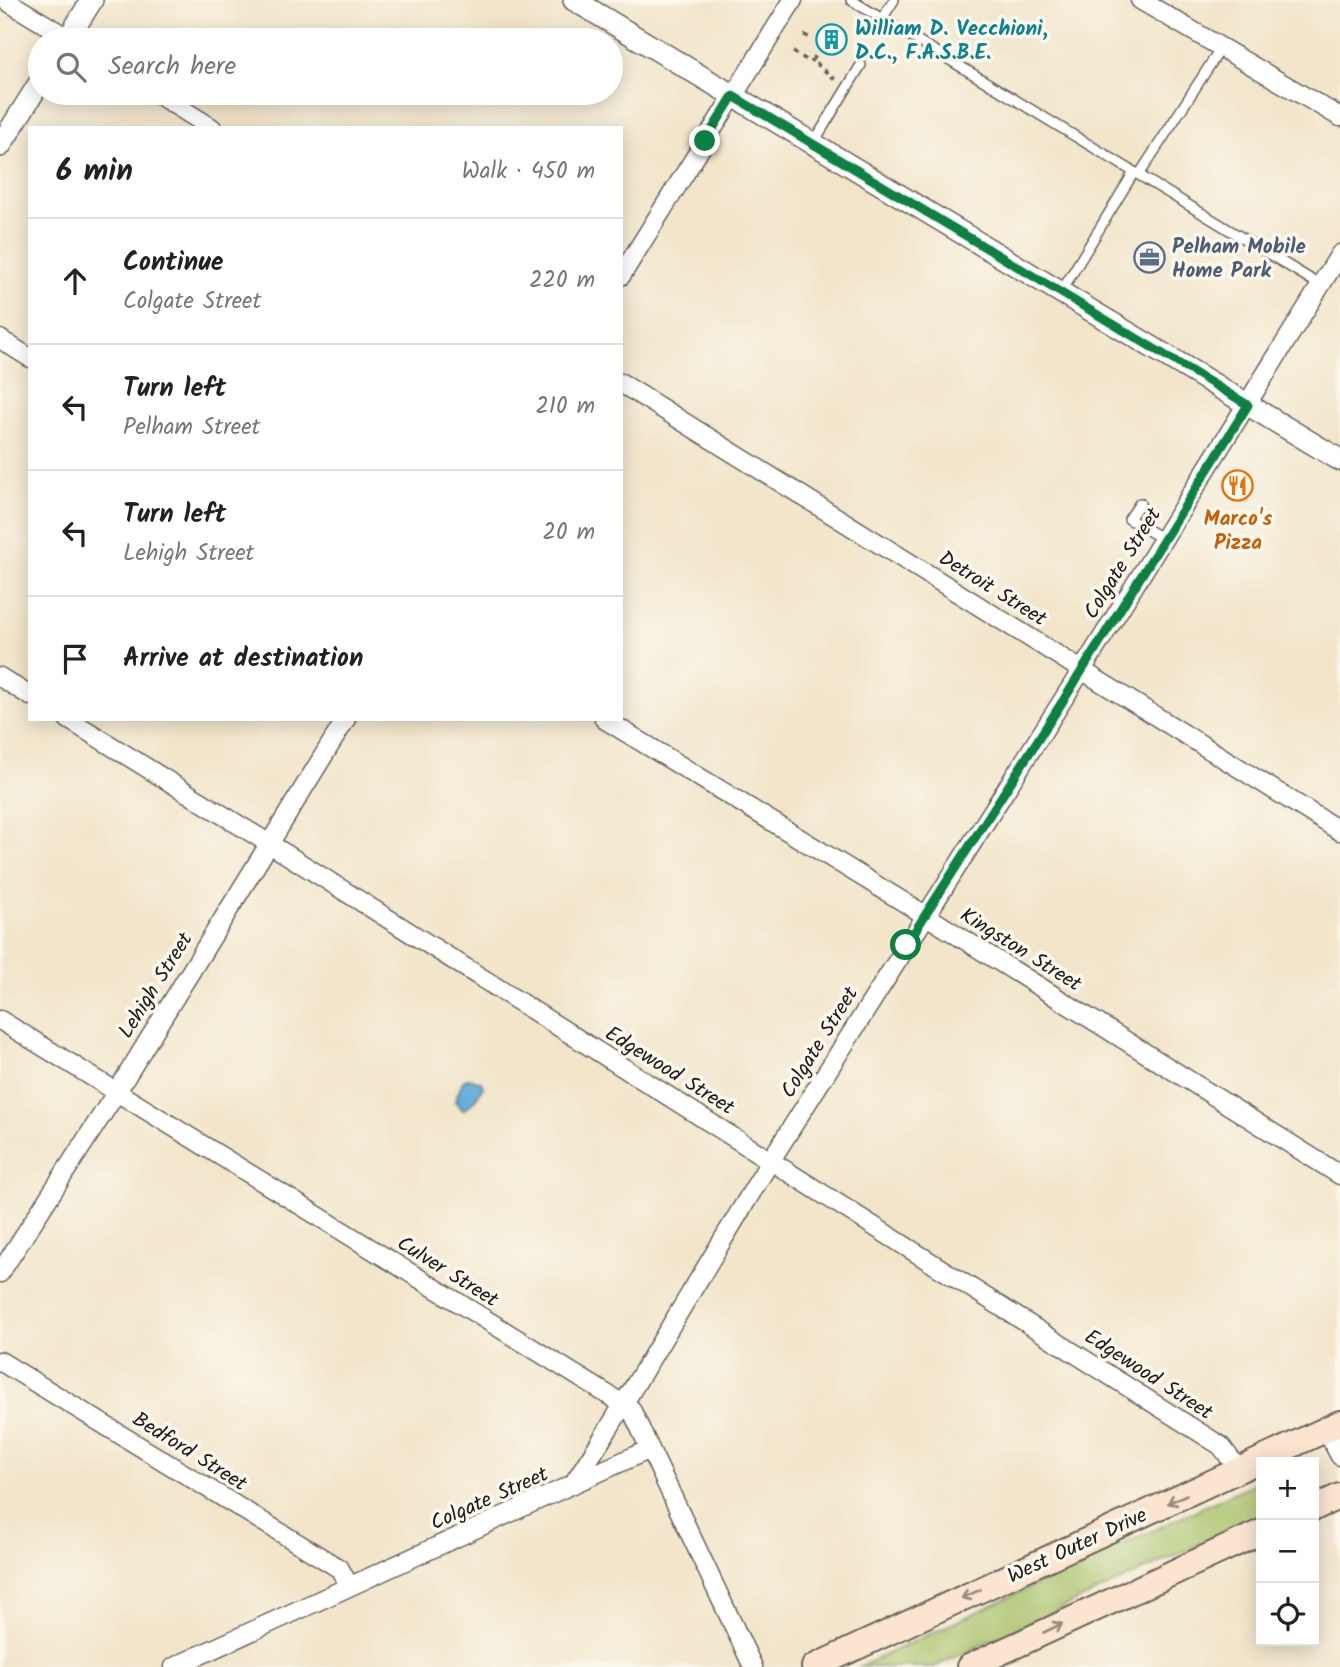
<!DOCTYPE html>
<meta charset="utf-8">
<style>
:root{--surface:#fff;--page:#f2f2f2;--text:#222;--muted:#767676;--line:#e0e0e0}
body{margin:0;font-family:Kalam,sans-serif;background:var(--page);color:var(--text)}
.controls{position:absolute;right:21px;bottom:21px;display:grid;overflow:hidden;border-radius:0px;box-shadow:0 4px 18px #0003}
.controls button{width:63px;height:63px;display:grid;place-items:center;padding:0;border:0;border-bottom:2px solid var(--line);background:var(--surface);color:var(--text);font:35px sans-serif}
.stop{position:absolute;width:21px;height:21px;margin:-16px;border:5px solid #0b8043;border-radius:50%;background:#fff}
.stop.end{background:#0b8043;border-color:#fff;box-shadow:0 2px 7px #0008}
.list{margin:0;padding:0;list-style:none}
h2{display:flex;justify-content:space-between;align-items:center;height:91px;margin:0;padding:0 28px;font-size:30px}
h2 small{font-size:23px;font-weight:400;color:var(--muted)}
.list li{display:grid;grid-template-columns:46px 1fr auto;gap:21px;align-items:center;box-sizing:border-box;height:126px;padding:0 28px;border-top:2px solid var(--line)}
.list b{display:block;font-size:26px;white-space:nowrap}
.list p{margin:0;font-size:23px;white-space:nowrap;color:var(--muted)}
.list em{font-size:23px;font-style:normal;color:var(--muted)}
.icon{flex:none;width:38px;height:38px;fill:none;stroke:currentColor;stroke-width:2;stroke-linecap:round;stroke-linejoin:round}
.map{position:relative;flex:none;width:1340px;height:1667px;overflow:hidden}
.search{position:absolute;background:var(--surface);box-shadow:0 4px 18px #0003;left:28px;top:28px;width:595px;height:77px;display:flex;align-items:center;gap:18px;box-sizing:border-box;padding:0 24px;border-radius:38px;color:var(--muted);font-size:26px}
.panel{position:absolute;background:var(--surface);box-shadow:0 4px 18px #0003;left:28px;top:126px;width:595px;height:595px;border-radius:0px}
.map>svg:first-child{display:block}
</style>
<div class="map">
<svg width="1340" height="1667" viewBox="0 0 1340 1667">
<rect width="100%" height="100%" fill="#fbf7ec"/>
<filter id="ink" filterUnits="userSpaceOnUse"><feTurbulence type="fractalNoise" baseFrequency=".0143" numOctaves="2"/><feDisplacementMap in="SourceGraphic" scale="14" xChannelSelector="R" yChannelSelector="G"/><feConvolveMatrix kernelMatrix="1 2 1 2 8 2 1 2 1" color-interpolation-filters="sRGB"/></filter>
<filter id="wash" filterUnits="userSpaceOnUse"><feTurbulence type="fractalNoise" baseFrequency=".00686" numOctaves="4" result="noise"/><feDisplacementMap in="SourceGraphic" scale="28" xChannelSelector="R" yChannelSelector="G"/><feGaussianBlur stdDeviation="1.57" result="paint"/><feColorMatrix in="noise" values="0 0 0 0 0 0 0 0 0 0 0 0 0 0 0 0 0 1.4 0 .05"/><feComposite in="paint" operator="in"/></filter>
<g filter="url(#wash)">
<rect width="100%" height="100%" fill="#f2e5ca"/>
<polygon fill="#a6c066" stroke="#616e41" stroke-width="2" points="1261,1480 1261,1516 934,1667 859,1667"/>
<polygon fill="#63addb" stroke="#40647c" stroke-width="2" points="469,1078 481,1082 483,1087 474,1101 463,1110 455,1101 463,1081"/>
</g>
<g filter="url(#ink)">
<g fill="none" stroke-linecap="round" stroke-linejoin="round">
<defs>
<g id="service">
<polyline points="851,0 1320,285"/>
<polyline points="882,19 894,0"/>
<polyline points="814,142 861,65"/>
<polyline points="1139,175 1221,48"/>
<polyline points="1061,292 1134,172"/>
<polyline points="1140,503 1129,519 1163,539"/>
</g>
<g id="minor">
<polyline points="5,0 71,40"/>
<polyline points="1140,0 1340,117"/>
<polyline points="156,93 212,128"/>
<polyline points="621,276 793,0"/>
<polyline points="0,339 30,358"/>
<polyline points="621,383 1340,831"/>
<polyline points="0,677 30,696"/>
<polyline points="68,719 289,856 1221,1446 1239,1470"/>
<polyline points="604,719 925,915 1340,1175"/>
<polyline points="0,1020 631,1409 753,1667"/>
<polyline points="0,1273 116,1093 346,719"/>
<polyline points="0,1361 340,1569 349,1586"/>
<polyline points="1326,1430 1340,1456"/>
<polyline points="573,1484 650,1449"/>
<polyline points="174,1667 573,1484 609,1428 771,1160 1092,654 1340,254"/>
</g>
<g id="tertiary">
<polyline points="574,0 1340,460"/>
<polyline points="67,40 92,0"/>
<polyline points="0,146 40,82"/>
</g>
<g id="secondary">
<polyline points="1314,1508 1340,1496"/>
<polyline points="814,1667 1340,1423"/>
<polyline points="969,1667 1261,1532"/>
</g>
</defs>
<use href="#service" stroke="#676259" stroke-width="12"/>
<use href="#minor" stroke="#676259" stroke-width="21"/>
<use href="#tertiary" stroke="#676259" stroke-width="24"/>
<use href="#secondary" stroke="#676259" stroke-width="28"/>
<g stroke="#676259" stroke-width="3.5" stroke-dasharray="5 5" stroke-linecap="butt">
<polyline points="804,35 811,38"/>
<polyline points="793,52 810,62 812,60"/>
<polyline points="815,56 812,60 836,80"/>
</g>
<use href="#service" stroke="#fff" stroke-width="9"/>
<use href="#minor" stroke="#fff" stroke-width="18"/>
<use href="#tertiary" stroke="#fff" stroke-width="21"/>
<use href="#secondary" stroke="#fce5d0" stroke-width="24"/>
</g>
<defs><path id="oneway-shaft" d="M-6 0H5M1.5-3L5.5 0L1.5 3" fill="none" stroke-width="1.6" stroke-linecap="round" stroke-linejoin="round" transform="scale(1.75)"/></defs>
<g stroke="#978b7f">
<use href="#oneway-shaft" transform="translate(1177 1499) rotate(155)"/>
<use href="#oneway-shaft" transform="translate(971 1594) rotate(155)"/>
<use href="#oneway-shaft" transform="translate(1053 1628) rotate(-25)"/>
</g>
</g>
<g fill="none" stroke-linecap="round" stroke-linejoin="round" filter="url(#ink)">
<polyline stroke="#0b8043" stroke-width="9" points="705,141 733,96 1248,405 1068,693 906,945"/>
</g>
<defs>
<symbol id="building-ring" viewBox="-11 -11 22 22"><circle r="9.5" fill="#fbf7ec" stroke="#0f9aa8" stroke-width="1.5"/><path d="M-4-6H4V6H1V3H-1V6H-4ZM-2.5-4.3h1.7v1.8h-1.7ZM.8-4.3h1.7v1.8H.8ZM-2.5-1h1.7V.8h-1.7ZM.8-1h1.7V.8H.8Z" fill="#0f9aa8"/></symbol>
<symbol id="office-ring" viewBox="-11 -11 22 22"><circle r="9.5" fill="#fbf7ec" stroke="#5c6f8a" stroke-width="1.5"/><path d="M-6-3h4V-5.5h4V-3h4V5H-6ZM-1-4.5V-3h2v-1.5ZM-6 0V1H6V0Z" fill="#5c6f8a"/></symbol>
<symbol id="restaurant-ring" viewBox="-11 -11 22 22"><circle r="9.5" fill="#fbf7ec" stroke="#e8710a" stroke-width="1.5"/><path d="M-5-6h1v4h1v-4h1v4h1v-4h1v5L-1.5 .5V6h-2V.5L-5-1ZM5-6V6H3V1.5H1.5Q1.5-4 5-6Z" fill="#e8710a"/></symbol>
</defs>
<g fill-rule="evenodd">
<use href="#building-ring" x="814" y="22" width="35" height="35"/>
<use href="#office-ring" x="1132" y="240" width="35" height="35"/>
<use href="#restaurant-ring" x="1220" y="468" width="35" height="35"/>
</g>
<g text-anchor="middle" stroke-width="7" stroke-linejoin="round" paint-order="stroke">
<g font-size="21" font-weight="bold" fill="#0d838f" stroke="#fbf7ec" text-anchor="start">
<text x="855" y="35">William D. Vecchioni,<tspan x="855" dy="24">D.C., F.A.S.B.E.</tspan></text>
</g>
<g font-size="21" font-weight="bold" fill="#4e5e75" stroke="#fbf7ec" text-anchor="start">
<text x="1172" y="253">Pelham Mobile<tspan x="1172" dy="24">Home Park</tspan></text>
</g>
<g font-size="21" font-weight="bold" fill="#c56008" stroke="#fbf7ec">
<text x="1238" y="525">Marco's<tspan x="1238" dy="24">Pizza</tspan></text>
</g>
<g font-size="21" fill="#1c1c1c" stroke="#fbf7ec">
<text transform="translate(1122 563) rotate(-58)" y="7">Colgate Street</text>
<text transform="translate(993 588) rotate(32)" y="7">Detroit Street</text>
<text transform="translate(1021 949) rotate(32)" y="7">Kingston Street</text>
<text transform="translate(155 985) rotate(-58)" y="7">Lehigh Street</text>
<text transform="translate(819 1042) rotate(-58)" y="7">Colgate Street</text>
<text transform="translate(670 1070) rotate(32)" y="7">Edgewood Street</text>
<text transform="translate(448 1271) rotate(32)" y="7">Culver Street</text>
<text transform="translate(1149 1374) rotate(33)" y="7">Edgewood Street</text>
<text transform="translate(190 1451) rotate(32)" y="7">Bedford Street</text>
<text transform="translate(489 1498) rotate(-24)" y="7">Colgate Street</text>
<text transform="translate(1077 1545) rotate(-25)" y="7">West Outer Drive</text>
</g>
</g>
</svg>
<div class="controls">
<button>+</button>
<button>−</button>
<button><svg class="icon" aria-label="locate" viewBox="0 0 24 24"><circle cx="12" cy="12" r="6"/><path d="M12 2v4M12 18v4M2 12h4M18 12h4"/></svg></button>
</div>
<div class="stop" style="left:906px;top:945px"></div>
<div class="stop end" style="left:705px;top:141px"></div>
<div class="search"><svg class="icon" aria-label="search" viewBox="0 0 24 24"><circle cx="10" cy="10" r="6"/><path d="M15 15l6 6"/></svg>Search here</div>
<section class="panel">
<h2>6 min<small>Walk · 450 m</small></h2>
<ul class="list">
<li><svg class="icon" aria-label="ahead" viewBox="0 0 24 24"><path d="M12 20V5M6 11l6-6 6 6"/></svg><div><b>Continue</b><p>Colgate Street</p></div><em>220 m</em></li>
<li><svg class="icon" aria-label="left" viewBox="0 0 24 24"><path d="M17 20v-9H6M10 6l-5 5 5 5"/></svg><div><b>Turn left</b><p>Pelham Street</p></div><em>210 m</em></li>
<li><svg class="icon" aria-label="left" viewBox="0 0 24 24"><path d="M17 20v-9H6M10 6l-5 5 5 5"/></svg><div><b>Turn left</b><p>Lehigh Street</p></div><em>20 m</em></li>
<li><svg class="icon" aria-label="arrive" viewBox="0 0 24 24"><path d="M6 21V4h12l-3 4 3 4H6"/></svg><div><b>Arrive at destination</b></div></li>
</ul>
</section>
</div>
